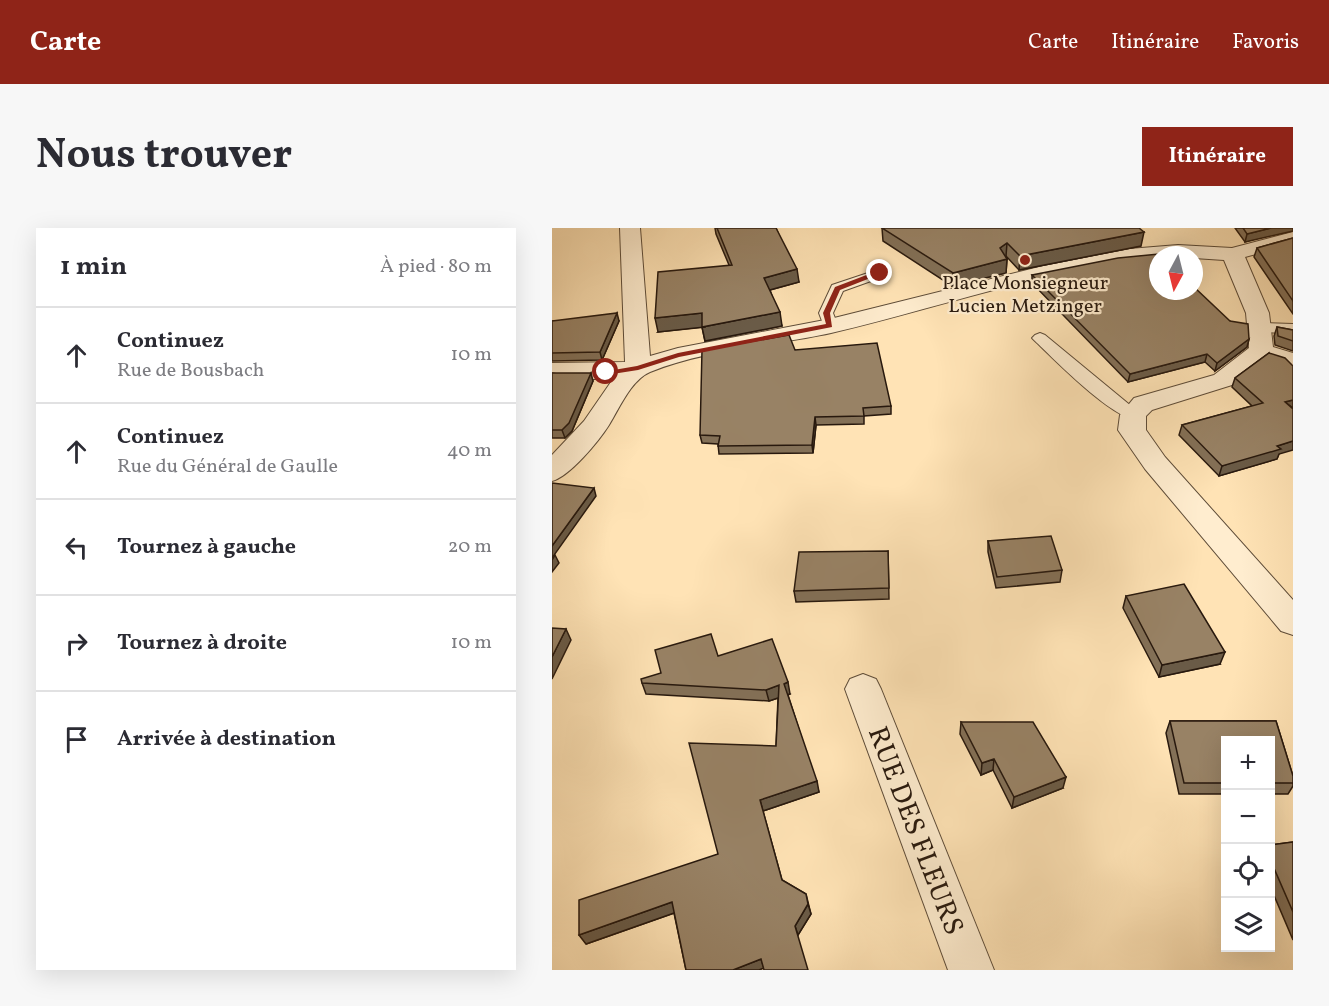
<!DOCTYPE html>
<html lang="fr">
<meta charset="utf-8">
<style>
:root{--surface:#fff;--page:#f7f7f7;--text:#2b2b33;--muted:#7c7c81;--line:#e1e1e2;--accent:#8f2418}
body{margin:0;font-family:Vollkorn,serif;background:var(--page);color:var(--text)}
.controls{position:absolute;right:18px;bottom:18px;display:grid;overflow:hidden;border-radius:0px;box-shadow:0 6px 24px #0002}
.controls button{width:54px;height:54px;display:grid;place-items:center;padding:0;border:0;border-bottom:2px solid var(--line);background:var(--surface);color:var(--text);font:30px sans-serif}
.compass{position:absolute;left:597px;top:18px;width:54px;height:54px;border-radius:50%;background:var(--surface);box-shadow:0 6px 24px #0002;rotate:187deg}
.stop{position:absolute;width:18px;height:18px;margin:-14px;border:4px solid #8f2418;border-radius:50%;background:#fff}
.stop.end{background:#8f2418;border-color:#fff;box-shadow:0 2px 6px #0008}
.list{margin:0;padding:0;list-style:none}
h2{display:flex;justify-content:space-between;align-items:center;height:78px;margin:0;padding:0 24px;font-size:26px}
h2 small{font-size:20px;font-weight:400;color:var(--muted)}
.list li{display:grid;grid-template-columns:39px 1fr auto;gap:18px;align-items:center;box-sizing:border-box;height:96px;padding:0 24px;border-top:2px solid var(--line)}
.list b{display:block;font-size:22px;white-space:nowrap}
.list p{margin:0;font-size:20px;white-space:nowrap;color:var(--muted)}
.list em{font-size:20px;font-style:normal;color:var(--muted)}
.icon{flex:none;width:33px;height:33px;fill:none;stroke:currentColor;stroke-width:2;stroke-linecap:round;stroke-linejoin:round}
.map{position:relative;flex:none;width:741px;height:742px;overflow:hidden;border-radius:0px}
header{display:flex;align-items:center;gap:36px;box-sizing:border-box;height:84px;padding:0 30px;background:var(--accent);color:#fff}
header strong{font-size:28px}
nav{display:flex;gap:33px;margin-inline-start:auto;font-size:21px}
.intro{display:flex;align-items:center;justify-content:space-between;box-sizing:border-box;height:144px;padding:0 36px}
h1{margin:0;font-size:42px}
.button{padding:15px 27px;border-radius:0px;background:var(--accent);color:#fff;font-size:21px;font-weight:700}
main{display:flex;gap:36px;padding:0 36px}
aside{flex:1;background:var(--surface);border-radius:0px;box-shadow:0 6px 24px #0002}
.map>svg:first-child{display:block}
</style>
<header>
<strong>Carte</strong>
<nav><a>Carte</a><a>Itinéraire</a><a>Favoris</a></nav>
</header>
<div class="intro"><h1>Nous trouver</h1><a class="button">Itinéraire</a></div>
<main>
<aside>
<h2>1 min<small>À pied · 80 m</small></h2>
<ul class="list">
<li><svg class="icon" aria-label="ahead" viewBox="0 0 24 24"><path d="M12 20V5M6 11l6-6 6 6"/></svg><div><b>Continuez</b><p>Rue de Bousbach</p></div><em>10 m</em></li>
<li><svg class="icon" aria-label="ahead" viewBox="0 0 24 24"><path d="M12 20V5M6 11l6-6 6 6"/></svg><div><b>Continuez</b><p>Rue du Général de Gaulle</p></div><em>40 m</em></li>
<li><svg class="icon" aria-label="left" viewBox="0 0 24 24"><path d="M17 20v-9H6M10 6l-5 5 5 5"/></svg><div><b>Tournez à gauche</b></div><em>20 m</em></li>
<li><svg class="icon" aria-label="right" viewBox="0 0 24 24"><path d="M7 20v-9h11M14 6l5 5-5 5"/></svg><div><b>Tournez à droite</b></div><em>10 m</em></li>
<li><svg class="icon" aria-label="arrive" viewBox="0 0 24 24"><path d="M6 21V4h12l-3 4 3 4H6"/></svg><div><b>Arrivée à destination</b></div></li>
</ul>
</aside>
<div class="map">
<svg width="741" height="742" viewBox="0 0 741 742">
<rect width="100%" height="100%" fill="#ffe3b5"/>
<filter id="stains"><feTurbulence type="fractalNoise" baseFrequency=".00333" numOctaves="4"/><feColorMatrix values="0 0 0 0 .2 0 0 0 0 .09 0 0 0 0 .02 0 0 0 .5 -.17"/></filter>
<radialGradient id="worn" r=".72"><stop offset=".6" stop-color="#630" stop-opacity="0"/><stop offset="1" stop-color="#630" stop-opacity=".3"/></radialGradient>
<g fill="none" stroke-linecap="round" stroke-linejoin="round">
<defs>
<g id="service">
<polygon points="328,41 333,42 333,48 291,63 281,85 286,98 278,103 273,101 267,85 280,57"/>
<polygon points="708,95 741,96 741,106 703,103 700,100 703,97"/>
<path d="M488,105L493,107L590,187L587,191C565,196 501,130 483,113L480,110L483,107Z"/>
</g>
<g id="minor">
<path d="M68,0H88L98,128L126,120L278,91L491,38L577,21L626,17L680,20L741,4V16L693,29L717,85L721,119L741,125V141L713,132L680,157L600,182L594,188V202L613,229L741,372V407L729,403L593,241L566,202L568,187L582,170L662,147L697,120L694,85L672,32L642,30V27H606V31C495,40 387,80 279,105C220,118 155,121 98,144C79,152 67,181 57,197C47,213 17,249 0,253V227L32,193L61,151H0V135L73,134Z"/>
<polygon points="311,446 324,451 329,461 442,742 396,742 293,461 298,451"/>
</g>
</defs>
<use href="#service" stroke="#5e4c38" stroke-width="2"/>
<use href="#minor" stroke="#5e4c38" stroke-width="2"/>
<use href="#service" fill="#ffedcf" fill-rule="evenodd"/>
<use href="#minor" fill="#ffedcf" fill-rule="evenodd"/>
</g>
<g fill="#837057" stroke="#28190e" stroke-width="1.5">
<polygon points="163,0 224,0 247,54 218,62 230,98 153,113 150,99 106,104 177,37 164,6"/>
<polygon points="330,0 589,18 467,42 454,28 453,29 455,31 454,45 400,58 331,13"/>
<polygon points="683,0 741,0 693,14"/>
<polygon points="741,10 741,86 702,29 705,20"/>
<polygon points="480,47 678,93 697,111 695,119 663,143 653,134 576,154 480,55"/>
<polygon points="0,93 67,93 50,132 0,133"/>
<polygon points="725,99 741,102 741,123 723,117 722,108"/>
<polygon points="243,122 339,178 339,186 312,188 312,196 264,197 261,225 167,226 166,216 150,215 148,207"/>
<polygon points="717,125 727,226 725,231 667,248 627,207 630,197 700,178 680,159 683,150"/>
<polygon points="0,145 41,153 20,203 13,210 0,210"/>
<polygon points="436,313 510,342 508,354 444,360 436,324"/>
<polygon points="336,323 337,371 244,374 242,363"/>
<polygon points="574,368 668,436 607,449 571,380"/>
<polygon points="166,428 238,466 236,467 267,564 211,583 230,652 254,666 259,686 246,707 211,740 207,742 134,742 122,685 34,716 166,626 224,518 226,470 217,473 94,466 90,455"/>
<polygon points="618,493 724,493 741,548 741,558 736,566 718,566 718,513 674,513 674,566 627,566 614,505"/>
<polygon points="409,494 511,560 460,580 441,542 429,547 408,506"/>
<polygon points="741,614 741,712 718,658 718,617"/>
</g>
<g fill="#6a5b47" stroke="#28190e" stroke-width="1.5">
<polygon points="719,0 741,0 741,3 693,14 695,6"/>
<polygon points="592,4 589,18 467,42 468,28"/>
<polygon points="455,15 454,28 447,33 448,20"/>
<polygon points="455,31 454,45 400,58 401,45"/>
<polygon points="245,41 247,54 214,63 212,50"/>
<polygon points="228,84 230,98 153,113 150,99"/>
<polygon points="65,85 67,93 50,132 48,124"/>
<polygon points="150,85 153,99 106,104 103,90"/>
<polygon points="697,111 695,119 663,143 665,135"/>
<polygon points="655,126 653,134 576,154 578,146"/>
<polygon points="39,145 41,153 20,203 13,210 10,202"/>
<polygon points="741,172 741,180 733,174"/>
<polygon points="263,189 264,197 261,225 260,217"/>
<polygon points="741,213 741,222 727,226 725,231 667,248 670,238 725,218"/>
<polygon points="42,260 44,268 0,330 0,318"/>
<polygon points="3,327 7,335 0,344 0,332"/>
<polygon points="14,401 19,412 0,451 0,429"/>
<polygon points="673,424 668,436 607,449 610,437"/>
<polygon points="236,454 238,466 234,467 232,456"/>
<polygon points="227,457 229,469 217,473 214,462"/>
<polygon points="442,531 441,542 429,547 430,535"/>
<polygon points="514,549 511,560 460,580 462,569"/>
<polygon points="265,553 267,564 211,583 208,572"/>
<polygon points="120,674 125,684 34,716 27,707"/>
<polygon points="256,676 259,686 246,707 243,698"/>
<polygon points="209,731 212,740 207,742 181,742"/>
</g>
<g fill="#988265" stroke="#28190e" stroke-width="1.5">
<polygon points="165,0 224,0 245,41 212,50 228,84 150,99 150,85 103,90 106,44 180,37"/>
<polygon points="330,0 587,0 592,4 468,28 455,15 448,20 455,31 401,45"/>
<polygon points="691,0 719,0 695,6"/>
<polygon points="741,10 741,73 705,20"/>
<polygon points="607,26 608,27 606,27 606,63 642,63 642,59 678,93 696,96 697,111 665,135 655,126 578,146 480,47 566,30"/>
<polygon points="65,85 48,124 0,125 0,93"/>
<polygon points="725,99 741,102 741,113 726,108"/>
<polygon points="237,107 243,122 325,115 339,178 311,180 312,188 263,189 260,217 166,218 168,208 148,207 150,122"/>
<polygon points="717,125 733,130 741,138 741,172 733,174 741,181 741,213 725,218 729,221 670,238 630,197 711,175 683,150"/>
<polygon points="0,145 39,145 17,195 10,202 0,202"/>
<polygon points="0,255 42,260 0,318"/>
<polygon points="499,308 510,342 445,349 436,313"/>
<polygon points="336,323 337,360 242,363 247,324"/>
<polygon points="632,356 673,424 610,437 574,368"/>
<polygon points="0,400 14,401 0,429"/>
<polygon points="159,406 166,428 220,411 236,454 232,456 265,553 208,572 230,652 254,666 256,676 243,698 256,742 212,742 209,731 181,742 134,742 120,674 27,707 27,672 166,626 137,515 224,518 227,457 214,462 90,455 89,451 109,445 103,422"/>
<polygon points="618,493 724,493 741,548 741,555 718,555 718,513 674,513 674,555 632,555"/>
<polygon points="409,494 481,494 514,549 462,569 442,531 430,535"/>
<polygon points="741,614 741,684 718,631 718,617"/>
</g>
<polygon fill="#8f2418" points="325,43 331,45 288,62 278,85 280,99 127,129 86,142 54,147 50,144 85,138 126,125 274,96 271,85 283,59"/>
<circle fill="#8f2418" stroke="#ffedcf" stroke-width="2" cx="473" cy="32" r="6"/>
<g text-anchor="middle" stroke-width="4.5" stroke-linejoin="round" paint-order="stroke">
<g font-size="20" fill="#28190e" stroke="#ffedcf">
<text x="473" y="61">Place Monsiegneur<tspan x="473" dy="23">Lucien Metzinger</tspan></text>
</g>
<g font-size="28" fill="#28190e" stroke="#ffedcf">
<text transform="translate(365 602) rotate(69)" y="10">RUE DES FLEURS</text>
</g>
</g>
<rect width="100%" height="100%" filter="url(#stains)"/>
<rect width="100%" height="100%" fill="url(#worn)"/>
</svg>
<div class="controls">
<button>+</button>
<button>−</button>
<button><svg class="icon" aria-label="locate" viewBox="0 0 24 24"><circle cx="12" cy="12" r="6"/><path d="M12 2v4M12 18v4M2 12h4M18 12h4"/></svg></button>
<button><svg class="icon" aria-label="layers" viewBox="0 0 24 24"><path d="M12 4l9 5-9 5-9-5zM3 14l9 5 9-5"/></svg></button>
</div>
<svg class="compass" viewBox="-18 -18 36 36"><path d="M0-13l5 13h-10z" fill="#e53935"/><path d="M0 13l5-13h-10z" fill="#7c7c81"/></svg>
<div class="stop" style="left:54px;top:144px"></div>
<div class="stop end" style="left:328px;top:45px"></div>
</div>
</main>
